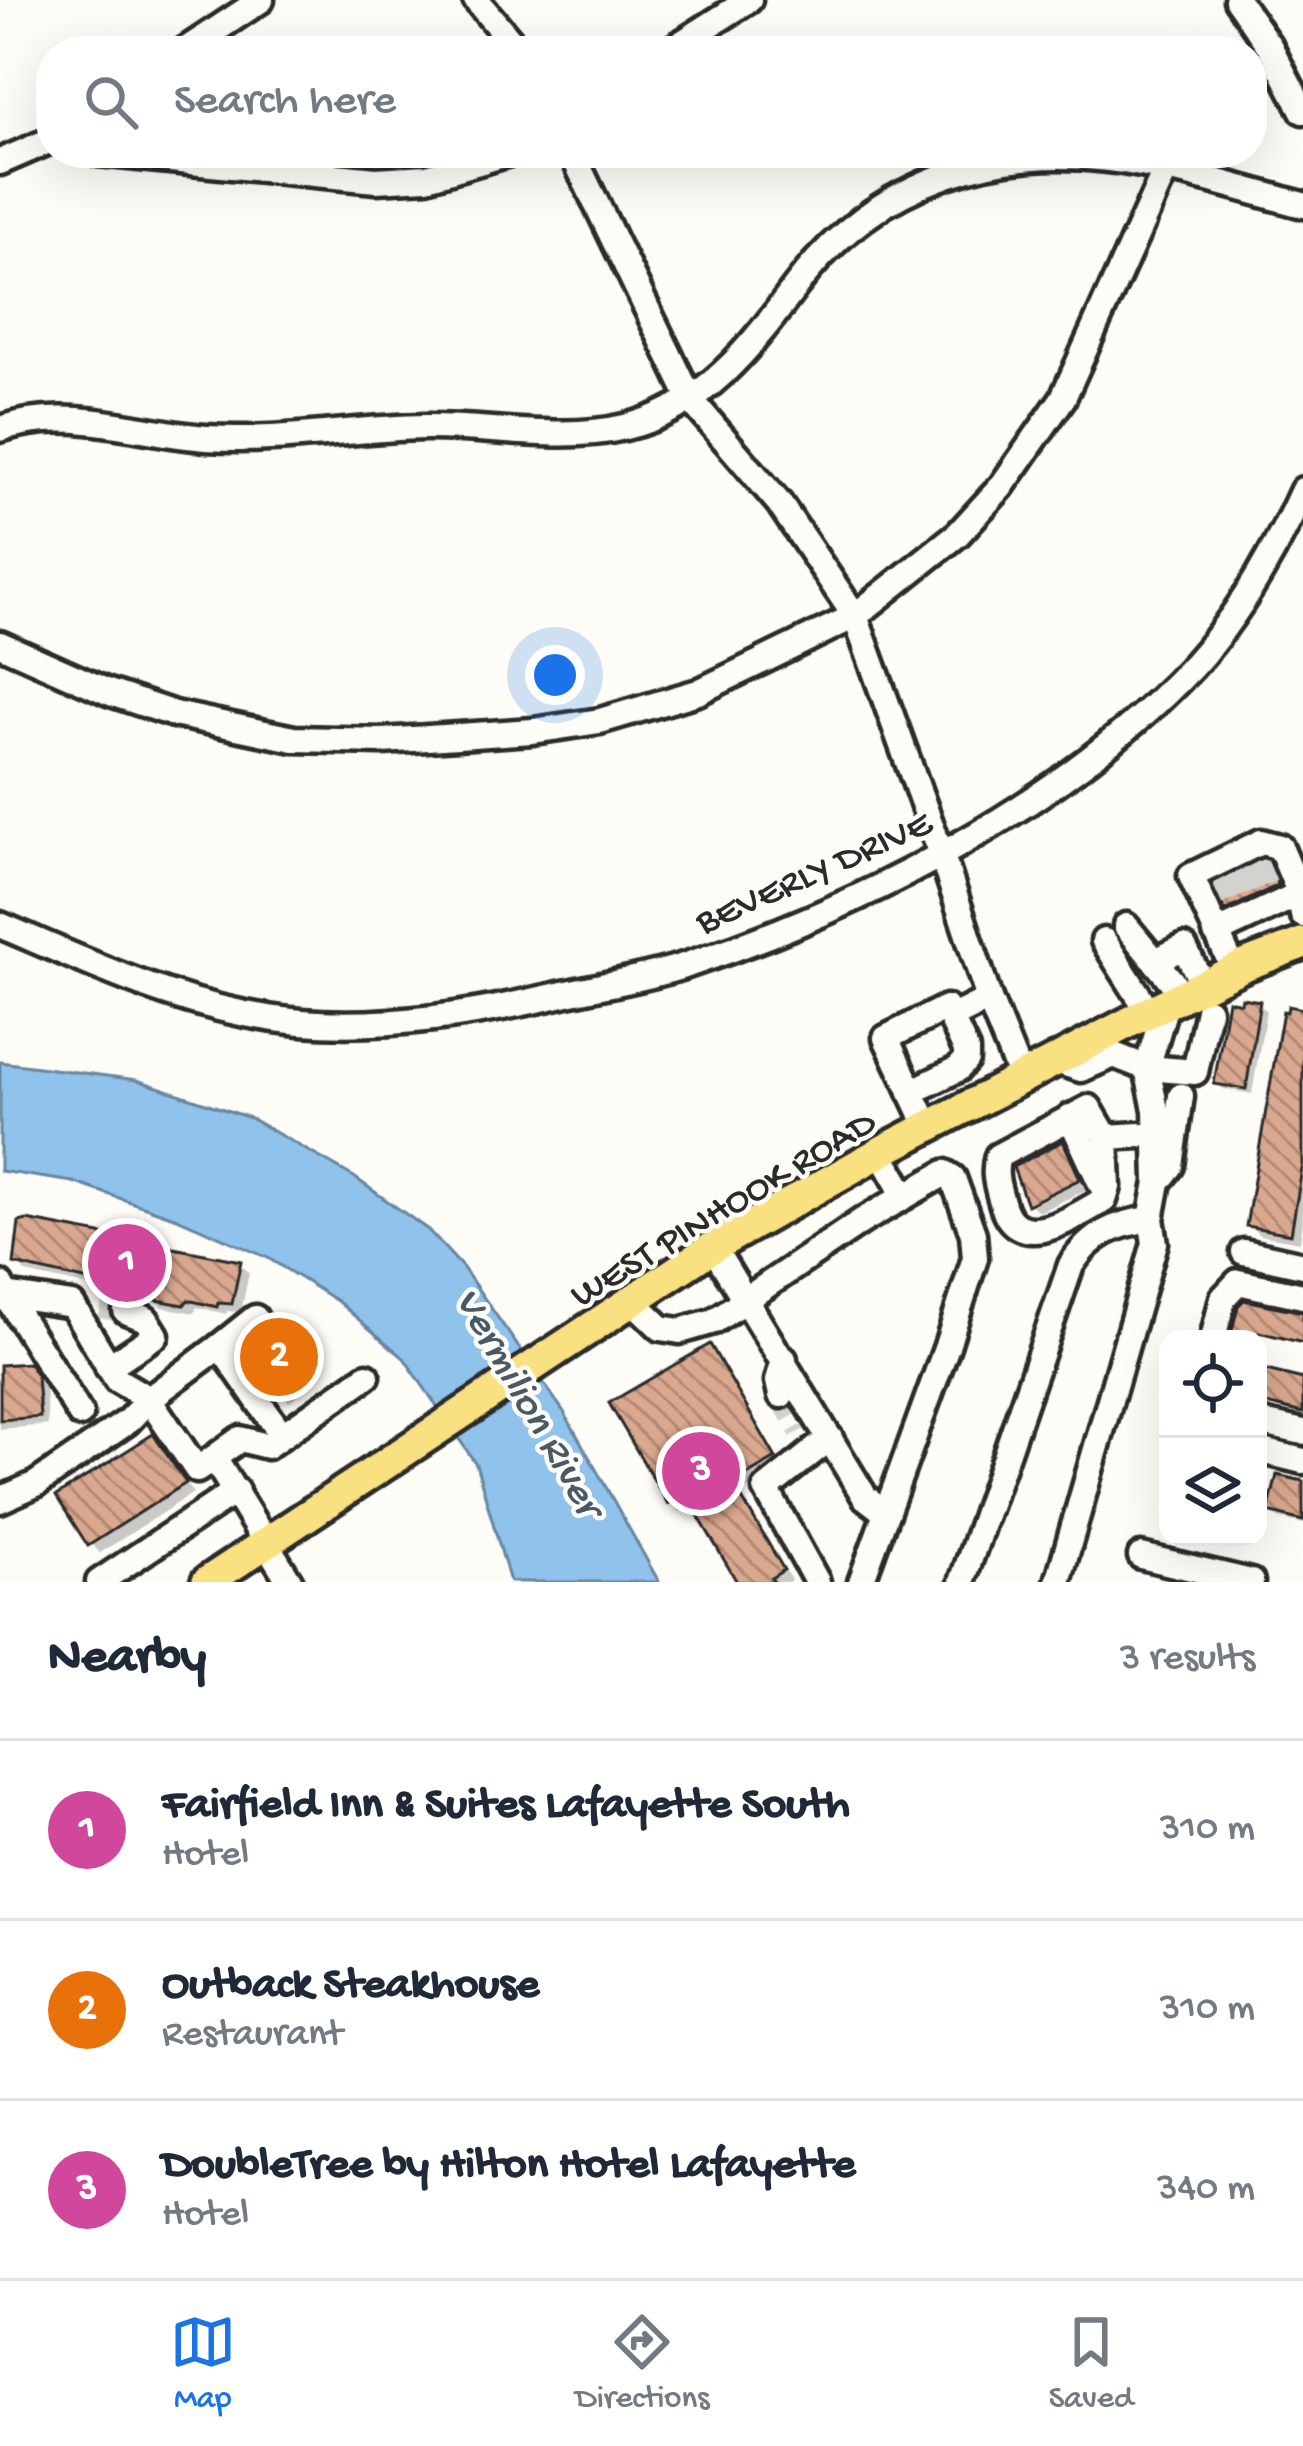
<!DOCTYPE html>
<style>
:root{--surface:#fff;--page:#f2f2f3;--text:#1f2937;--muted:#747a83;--line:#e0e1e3;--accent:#1a73e8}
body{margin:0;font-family:"Gochi Hand",sans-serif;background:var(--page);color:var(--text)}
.controls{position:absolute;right:36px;bottom:36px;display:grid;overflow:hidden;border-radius:24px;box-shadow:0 12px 48px #0002}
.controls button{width:108px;height:108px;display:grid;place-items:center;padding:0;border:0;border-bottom:3px solid var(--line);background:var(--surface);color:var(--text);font:60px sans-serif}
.you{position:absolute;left:555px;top:675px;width:42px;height:42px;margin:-30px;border:9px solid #fff;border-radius:50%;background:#1a73e8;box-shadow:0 0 0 18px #1a73e833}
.badge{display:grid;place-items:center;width:78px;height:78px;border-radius:50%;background:var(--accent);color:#fff;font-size:39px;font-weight:700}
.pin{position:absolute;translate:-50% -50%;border:6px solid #fff;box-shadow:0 3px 12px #0006}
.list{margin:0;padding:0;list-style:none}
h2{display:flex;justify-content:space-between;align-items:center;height:156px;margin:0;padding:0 48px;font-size:51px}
h2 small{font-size:39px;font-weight:400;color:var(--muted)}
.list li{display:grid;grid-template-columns:78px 1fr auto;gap:36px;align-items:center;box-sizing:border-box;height:180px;padding:0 48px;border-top:3px solid var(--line)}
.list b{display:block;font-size:45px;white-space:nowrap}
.list p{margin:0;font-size:39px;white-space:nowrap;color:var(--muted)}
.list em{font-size:39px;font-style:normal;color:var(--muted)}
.icon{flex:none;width:66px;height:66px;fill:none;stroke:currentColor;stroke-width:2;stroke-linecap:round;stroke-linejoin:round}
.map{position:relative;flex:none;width:1303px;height:1582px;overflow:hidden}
.search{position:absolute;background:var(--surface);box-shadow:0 12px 48px #0002;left:36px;right:36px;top:36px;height:132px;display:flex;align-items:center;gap:30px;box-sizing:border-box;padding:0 42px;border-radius:48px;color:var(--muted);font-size:45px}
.sheet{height:696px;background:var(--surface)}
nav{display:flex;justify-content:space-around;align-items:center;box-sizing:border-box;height:168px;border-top:3px solid var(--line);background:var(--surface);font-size:33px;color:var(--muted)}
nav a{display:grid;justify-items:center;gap:6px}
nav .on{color:var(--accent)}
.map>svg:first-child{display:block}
</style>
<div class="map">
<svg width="1303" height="1582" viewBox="0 0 1303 1582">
<defs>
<pattern id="building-back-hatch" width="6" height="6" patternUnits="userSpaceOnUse" patternTransform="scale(3)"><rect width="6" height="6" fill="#daa88e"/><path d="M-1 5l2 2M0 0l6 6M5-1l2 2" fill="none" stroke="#b18974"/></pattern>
</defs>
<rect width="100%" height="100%" fill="#fdfcf7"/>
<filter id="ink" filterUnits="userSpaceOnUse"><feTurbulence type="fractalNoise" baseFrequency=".00833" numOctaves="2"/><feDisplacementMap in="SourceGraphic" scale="24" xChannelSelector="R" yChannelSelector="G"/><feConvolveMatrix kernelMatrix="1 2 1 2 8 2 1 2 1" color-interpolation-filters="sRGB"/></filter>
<g filter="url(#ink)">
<polygon fill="#8fc3ec" stroke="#67869f" stroke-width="3" points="0,1062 137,1080 250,1118 354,1177 428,1230 463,1268 564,1412 659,1582 510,1582 476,1464 404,1358 337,1301 268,1258 177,1218 73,1182 0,1171"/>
<g fill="#0003">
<polygon points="1259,1004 1266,1011 1252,1094 1223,1089 1217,1083"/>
<polygon points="1303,1012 1303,1222 1300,1242 1259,1235 1250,1225"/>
<polygon points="1062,1144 1071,1153 1088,1189 1039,1212 1030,1203"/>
<polygon points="17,1263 239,1264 249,1273 241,1312 227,1311 226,1314 197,1307 194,1313 163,1307 158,1302 26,1273"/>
<polygon points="1241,1308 1303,1316 1303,1344 1262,1334 1258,1351 1258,1339 1233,1339"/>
<polygon points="284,1327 321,1378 289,1402 283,1395"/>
<polygon points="710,1348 719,1357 783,1468 740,1493 791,1580 788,1582 741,1582 694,1504 680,1512 670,1502"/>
<polygon points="28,1366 45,1389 48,1425 0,1429 0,1368"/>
<polygon points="161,1447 193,1493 100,1553 91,1544"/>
<polygon points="1303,1484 1303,1524 1278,1518 1271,1511"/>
</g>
<g fill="url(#building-back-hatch)" stroke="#2b2b2b" stroke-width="3">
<polygon points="1268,861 1278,885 1225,911 1213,884"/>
<polygon points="1242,998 1260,1001 1246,1089 1214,1084 1228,1000 1241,1003"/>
<polygon points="1288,1006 1303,1009 1303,1163 1291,1234 1246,1226 1283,1011 1287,1012"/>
<polygon points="1063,1141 1080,1179 1027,1205 1013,1167"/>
<polygon points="27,1220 241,1261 232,1304 218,1303 217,1307 188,1300 184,1305 151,1299 151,1295 14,1264 19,1222"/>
<polygon points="1244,1300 1303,1312 1303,1343 1259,1332 1257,1339 1230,1339 1238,1306"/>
<polygon points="278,1317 316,1370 280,1397 244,1348"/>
<polygon points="710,1344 776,1458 733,1483 784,1570 771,1578 774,1582 737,1582 686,1495 668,1504 609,1403"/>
<polygon points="29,1363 37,1376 40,1417 0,1420 0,1365"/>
<polygon points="1258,1368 1303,1379 1303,1413 1258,1402"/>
<polygon points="153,1434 186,1483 88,1546 56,1496"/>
<polygon points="1277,1475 1303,1481 1303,1521 1268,1512"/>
</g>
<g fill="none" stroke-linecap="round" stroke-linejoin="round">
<g stroke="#d3d2ce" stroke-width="24" stroke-dasharray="24 12" stroke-linecap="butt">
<polyline points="1259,862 1273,894"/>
<polyline points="1239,871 1253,904"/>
<polyline points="1218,880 1233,913"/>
<polyline points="101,1306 126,1311"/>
<polyline points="781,1395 801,1431"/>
</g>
<defs>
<g id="minor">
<polyline points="476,0 519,51"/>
<polyline points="1237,0 1270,47 1303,111"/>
<polyline points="184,51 261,0"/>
<polyline points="669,51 749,0"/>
<polyline points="98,153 376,180 427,177 510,153"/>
<polyline points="572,153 691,400 779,503 855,616 941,853 989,999 1021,1078"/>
<polyline points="0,162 51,140"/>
<path d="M0,429C70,405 136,433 207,438C279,443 352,428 425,427C490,426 562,442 625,427C705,408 750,348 796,286C836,233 884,197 947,175C1071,131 1182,173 1303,205"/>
<polyline points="0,644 108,692 174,714 294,739 382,741 533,731 600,721 698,692 855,616 958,534 1001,487 1063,398 1166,169"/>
<path d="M0,925C99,967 193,1013 301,1022C388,1029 478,1014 563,994C604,985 647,978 687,965C865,906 1062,805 1192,667C1239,615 1274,554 1303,490"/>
<polyline points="1126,926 1183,995"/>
<polyline points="1216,933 1303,892"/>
<polyline points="1104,941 1149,1012"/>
<polyline points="1157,960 1184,947 1203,985"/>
<polyline points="1234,970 1191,876 1261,842 1280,847 1300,894 1303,915"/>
<polyline points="1056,1061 1081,1069 1114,1055 1147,1068 1195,1072 1208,1010"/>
<polyline points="911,1092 958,1069 966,1060 966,1050 951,1018"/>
<polyline points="1070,1117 1102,1186"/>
<polyline points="928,1127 886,1038 946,1008 951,1018 989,999"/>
<path d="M1106,1137L1089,1108L998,1156C993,1173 997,1185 1002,1202C1016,1257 1074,1217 1104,1200L1108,1187L1106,1137L1140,1135"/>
<polyline points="880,1152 905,1196"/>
<polyline points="1163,1176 1171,1166 1181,1096"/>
<polyline points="713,1247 865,1497 886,1513"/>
<polyline points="1244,1252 1303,1265"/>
<polyline points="0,1284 6,1295 72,1305 117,1380 149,1399 127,1422 36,1484 0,1500"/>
<polyline points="6,1295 80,1414"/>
<polyline points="633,1301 661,1328 680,1331 714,1321 862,1221 945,1173 953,1178 973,1234 975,1258 947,1346 861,1582"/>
<polyline points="1213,1339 1223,1298 1238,1282 1303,1296"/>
<polyline points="220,1346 255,1318"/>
<polyline points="108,1367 156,1335 146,1319 126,1311"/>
<polyline points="781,1395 778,1381 784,1359"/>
<polyline points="1258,1422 1303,1432"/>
<polyline points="282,1435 220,1346 149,1399 197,1470 240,1439 267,1446 367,1376"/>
<polyline points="1258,1450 1303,1461"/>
<polyline points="214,1458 290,1582"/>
<polyline points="1141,1556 1251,1582"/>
<polyline points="99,1582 236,1491"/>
<polyline points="817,1582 766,1489 830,1438"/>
<path d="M962,1582L1071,1265C1091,1234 1115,1224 1151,1219"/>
<polyline points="1058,1582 1155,1243 1151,1219 1158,1182 1156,1110 1147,1068 1166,1004"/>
</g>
<polyline id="major" points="207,1582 713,1247 884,1150 1149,1012 1243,966 1303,943"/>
</defs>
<use href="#minor" stroke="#2b2b2b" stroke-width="33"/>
<use href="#major" stroke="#2b2b2b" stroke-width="39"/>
<use href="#minor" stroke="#fdfcf7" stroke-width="24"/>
<use href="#major" stroke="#f9e181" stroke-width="30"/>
</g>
</g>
<g text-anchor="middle" stroke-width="9" stroke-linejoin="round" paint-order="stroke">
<g font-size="39" fill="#2b2b2b" stroke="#fdfcf7">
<text transform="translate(812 869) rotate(-24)" y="14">BEVERLY DRIVE</text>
<text transform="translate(721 1205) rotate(-31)" y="14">WEST PINHOOK ROAD</text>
</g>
<g font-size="42" font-style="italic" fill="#495965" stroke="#fdfcf7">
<text transform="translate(532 1400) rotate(60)" y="15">Vermilion River</text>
</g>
</g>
</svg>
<div class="controls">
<button><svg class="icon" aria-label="locate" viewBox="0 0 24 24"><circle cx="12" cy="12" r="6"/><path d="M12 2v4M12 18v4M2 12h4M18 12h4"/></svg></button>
<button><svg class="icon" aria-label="layers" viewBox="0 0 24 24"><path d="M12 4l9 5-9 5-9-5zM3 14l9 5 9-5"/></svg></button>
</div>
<div class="you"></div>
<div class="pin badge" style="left:127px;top:1263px;background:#d1479c">1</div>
<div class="pin badge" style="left:279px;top:1357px;background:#e8710a">2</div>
<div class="pin badge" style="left:701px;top:1471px;background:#d1479c">3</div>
<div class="search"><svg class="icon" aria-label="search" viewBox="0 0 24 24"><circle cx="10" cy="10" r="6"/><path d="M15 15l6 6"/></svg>Search here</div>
</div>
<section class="sheet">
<h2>Nearby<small>3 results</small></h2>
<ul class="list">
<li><span class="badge" style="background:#d1479c">1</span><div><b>Fairfield Inn &amp; Suites Lafayette South</b><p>Hotel</p></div><em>310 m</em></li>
<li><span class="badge" style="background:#e8710a">2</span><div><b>Outback Steakhouse</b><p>Restaurant</p></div><em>310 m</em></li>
<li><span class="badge" style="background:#d1479c">3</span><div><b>DoubleTree by Hilton Hotel Lafayette</b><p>Hotel</p></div><em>340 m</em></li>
</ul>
</section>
<nav>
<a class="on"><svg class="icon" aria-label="map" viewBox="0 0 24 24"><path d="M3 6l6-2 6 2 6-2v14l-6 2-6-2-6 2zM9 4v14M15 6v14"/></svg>Map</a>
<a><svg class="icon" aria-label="directions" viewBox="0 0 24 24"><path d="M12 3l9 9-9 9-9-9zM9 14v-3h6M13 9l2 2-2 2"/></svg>Directions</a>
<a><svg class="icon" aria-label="saved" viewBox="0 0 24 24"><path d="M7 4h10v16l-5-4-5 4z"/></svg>Saved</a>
</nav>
